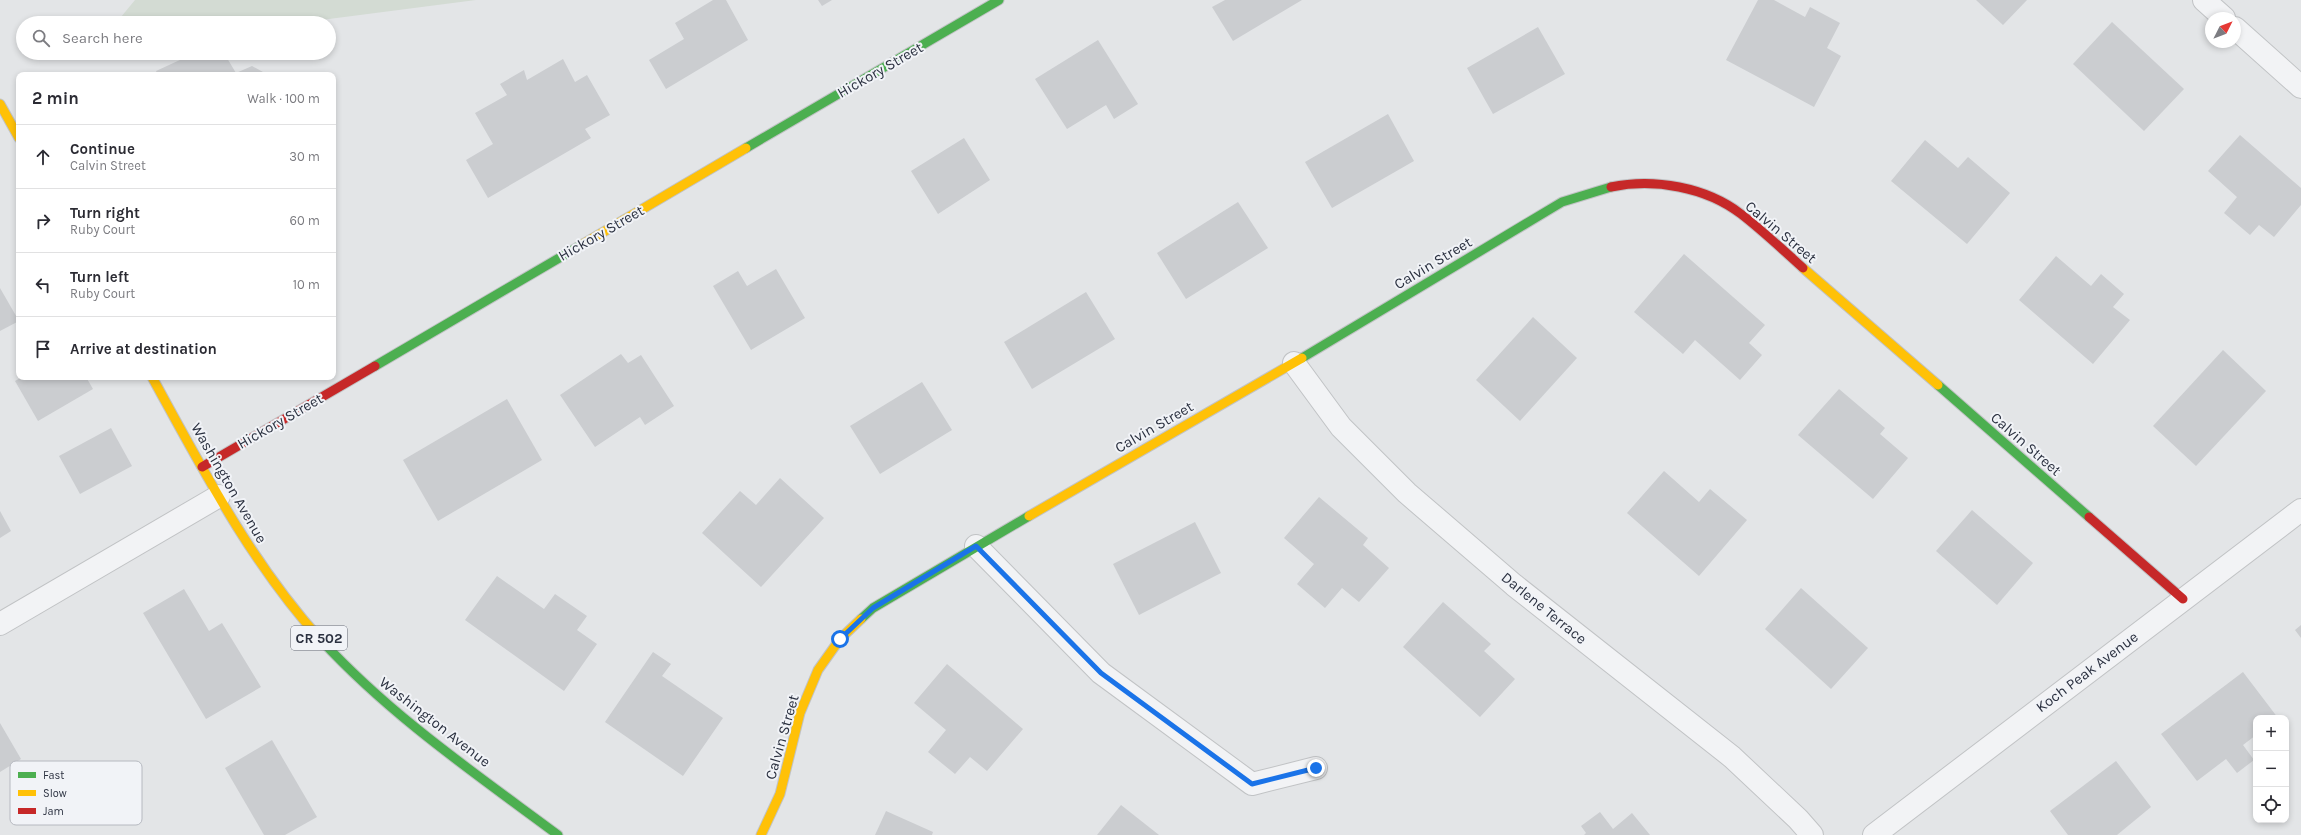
<!DOCTYPE html>
<meta charset="utf-8">
<style>
:root{--surface:#fff;--page:#f2f2f3;--text:#2b2b33;--muted:#7c7c81;--line:#e1e1e2}
body{margin:0;font-family:Karla,sans-serif;background:var(--page);color:var(--text)}
.controls{position:absolute;right:12px;bottom:12px;display:grid;overflow:hidden;border-radius:8px;box-shadow:0 2px 6px #0003}
.controls button{width:36px;height:36px;display:grid;place-items:center;padding:0;border:0;border-bottom:1px solid var(--line);background:var(--surface);color:var(--text);font:20px sans-serif}
.compass{position:absolute;left:2205px;top:12px;width:36px;height:36px;border-radius:50%;background:var(--surface);box-shadow:0 2px 6px #0003;rotate:48deg}
.stop{position:absolute;width:12px;height:12px;margin:-9px;border:3px solid #1a73e8;border-radius:50%;background:#fff}
.stop.end{background:#1a73e8;border-color:#fff;box-shadow:0 1px 4px #0008}
.list{margin:0;padding:0;list-style:none}
h2{display:flex;justify-content:space-between;align-items:center;height:52px;margin:0;padding:0 16px;font-size:17px}
h2 small{font-size:13px;font-weight:400;color:var(--muted)}
.list li{display:grid;grid-template-columns:26px 1fr auto;gap:12px;align-items:center;box-sizing:border-box;height:64px;padding:0 16px;border-top:1px solid var(--line)}
.list b{display:block;font-size:15px;white-space:nowrap}
.list p{margin:0;font-size:13px;white-space:nowrap;color:var(--muted)}
.list em{font-size:13px;font-style:normal;color:var(--muted)}
.icon{flex:none;width:22px;height:22px;fill:none;stroke:currentColor;stroke-width:2;stroke-linecap:round;stroke-linejoin:round}
.map{position:relative;flex:none;width:2301px;height:835px;overflow:hidden}
.search{position:absolute;background:var(--surface);box-shadow:0 2px 6px #0003;left:16px;top:16px;width:320px;height:44px;display:flex;align-items:center;gap:10px;box-sizing:border-box;padding:0 14px;border-radius:22px;color:var(--muted);font-size:15px}
.panel{position:absolute;background:var(--surface);box-shadow:0 2px 6px #0003;left:16px;top:72px;width:320px;height:308px;border-radius:8px}
.map>svg:first-child{display:block}
</style>
<div class="map">
<svg width="2301" height="835" viewBox="0 0 2301 835">
<rect width="100%" height="100%" fill="#e3e5e7"/>
<polygon fill="#d3dbd3" points="135,0 476,0 298,23 116,23"/>
<g fill="#cbcdd0">
<polygon points="713,0 726,0 748,40 666,89 649,60 684,39 675,23"/>
<polygon points="818,0 832,0 822,6"/>
<polygon points="1225,0 1302,0 1233,41 1212,7"/>
<polygon points="1758,0 1774,0 1805,17 1810,7 1840,23 1827,48 1841,56 1814,107 1726,60"/>
<polygon points="1976,0 2027,0 2003,25"/>
<polygon points="2112,22 2184,89 2144,131 2073,64"/>
<polygon points="1538,27 1565,74 1493,114 1467,68"/>
<polygon points="1098,40 1138,104 1114,119 1106,105 1067,129 1035,79"/>
<polygon points="195,53 224,53 236,73 252,66 263,72 265,75 158,75 156,71"/>
<polygon points="563,59 575,82 587,75 610,115 585,129 591,138 488,198 466,160 493,144 475,113 507,95 500,84 524,70 527,80"/>
<polygon points="1388,114 1414,161 1332,208 1305,162"/>
<polygon points="2240,135 2301,188 2301,205 2274,237 2259,225 2250,235 2224,213 2237,197 2208,171"/>
<polygon points="964,138 990,180 938,214 911,171"/>
<polygon points="1925,140 1958,168 1968,157 2010,193 1967,244 1891,181"/>
<polygon points="1238,202 1268,248 1186,299 1157,253"/>
<polygon points="1684,254 1765,325 1749,343 1762,355 1740,380 1695,340 1683,354 1634,312"/>
<polygon points="2056,256 2091,286 2101,274 2124,294 2113,307 2130,320 2093,364 2019,300"/>
<polygon points="776,269 805,318 751,350 713,286 738,271 747,286"/>
<polygon points="0,288 19,321 0,331"/>
<polygon points="1086,292 1115,339 1032,389 1004,342"/>
<polygon points="1533,317 1577,358 1520,421 1476,380"/>
<polygon points="2223,350 2266,391 2196,466 2153,426"/>
<polygon points="621,354 628,363 641,355 674,406 645,425 640,417 595,447 560,395"/>
<polygon points="22,377 86,377 93,389 38,421 15,381"/>
<polygon points="922,382 952,430 880,474 850,426"/>
<polygon points="1839,389 1885,428 1880,434 1908,458 1873,499 1798,435"/>
<polygon points="507,399 542,460 438,521 403,460"/>
<polygon points="111,428 132,466 80,494 59,456"/>
<polygon points="1664,471 1699,502 1710,489 1747,520 1699,576 1627,513"/>
<polygon points="780,478 824,518 761,587 702,533 740,491 756,505"/>
<polygon points="1319,497 1368,538 1363,545 1389,568 1359,602 1342,588 1325,608 1297,584 1314,564 1284,538"/>
<polygon points="1972,510 2033,563 1997,605 1936,551"/>
<polygon points="0,511 11,531 0,538"/>
<polygon points="1195,522 1221,573 1139,615 1113,564"/>
<polygon points="497,576 544,609 555,594 587,616 577,630 597,644 564,691 465,620"/>
<polygon points="1801,588 1868,648 1831,689 1765,629"/>
<polygon points="184,589 209,631 222,623 261,687 206,719 143,613"/>
<polygon points="1443,602 1491,644 1484,651 1515,679 1480,717 1403,647"/>
<polygon points="2301,625 2301,638 2295,630"/>
<polygon points="653,652 671,664 662,676 723,718 683,776 605,722"/>
<polygon points="947,664 1023,729 987,771 970,757 955,774 928,752 946,730 914,703"/>
<polygon points="2243,672 2278,718 2256,718 2256,735 2243,745 2254,760 2237,773 2226,759 2197,781 2161,734"/>
<polygon points="0,723 21,759 0,772"/>
<polygon points="272,740 317,817 285,835 264,835 225,768"/>
<polygon points="2116,761 2151,807 2117,835 2068,835 2050,811"/>
<polygon points="1121,805 1159,835 1097,835"/>
<polygon points="886,811 933,832 932,835 875,835"/>
<polygon points="1600,812 1613,829 1632,813 1650,835 1584,835 1586,833 1581,826"/>
</g>
<g fill="none" stroke-linecap="round" stroke-linejoin="round">
<defs>
<g id="street">
<polyline points="2204,0 2224,18"/>
<polyline points="2235,28 2301,87"/>
<polyline points="1294,363 1341,427 1407,493 1514,585 1732,757 1798,819 1812,835"/>
<polyline points="976,546 1101,673 1252,784 1316,768"/>
<polyline points="0,624 219,496"/>
<polyline points="1874,835 2301,510"/>
</g>
<g id="fast">
<polyline points="746,148 999,0"/>
<polyline points="1302,358 1562,202 1611,187"/>
<polyline points="375,366 583,244"/>
<polyline points="1938,385 2089,517"/>
<polyline points="861,619 873,608 1029,516"/>
<path d="M321,640C391,716 476,774 558,835"/>
</g>
<g id="slow">
<polyline points="0,104 19,138"/>
<polyline points="583,244 746,148"/>
<polyline points="1803,268 1938,385"/>
<path d="M152,377C202,468 251,563 321,640"/>
<polyline points="1029,516 1302,358"/>
<polyline points="761,835 780,794 800,713 818,670 840,639 861,619"/>
</g>
<g id="jam">
<path d="M1611,187C1654,178 1706,187 1741,214C1763,231 1783,250 1803,268"/>
<polyline points="202,467 375,366"/>
<polyline points="2089,517 2183,599"/>
</g>
</defs>
<use href="#street" stroke="#c1c3c5" stroke-width="24"/>
<use href="#fast" stroke="#c1c3c5" stroke-width="11"/>
<use href="#slow" stroke="#c1c3c5" stroke-width="11"/>
<use href="#jam" stroke="#c1c3c5" stroke-width="11"/>
<use href="#street" stroke="#f2f3f5" stroke-width="22"/>
<use href="#fast" stroke="#4caf50" stroke-width="9"/>
<use href="#slow" stroke="#ffc107" stroke-width="9"/>
<use href="#jam" stroke="#c62828" stroke-width="9"/>
</g>
<g fill="none" stroke-linecap="round" stroke-linejoin="round">
<polyline stroke="#1a73e8" stroke-width="5" points="840,639 873,608 976,546 1101,673 1252,784 1316,768"/>
</g>
<g text-anchor="middle" stroke-width="4" stroke-linejoin="round" paint-order="stroke">
<rect fill="#f1f3f7" stroke="#666b77" stroke-width="1" x="291" y="626" width="56" height="24" rx="3"/>
<g font-size="14" font-weight="bold" fill="#2b3140">
<text x="319" y="643">CR 502</text>
</g>
<g font-size="15" fill="#2b3140" stroke="#f1f3f7">
<text transform="translate(880 70) rotate(-30)" y="5">Hickory Street</text>
<text transform="translate(1781 232) rotate(40)" y="5">Calvin Street</text>
<text transform="translate(601 233) rotate(-30)" y="5">Hickory Street</text>
<text transform="translate(1433 263) rotate(-31)" y="5">Calvin Street</text>
<text transform="translate(280 421) rotate(-30)" y="5">Hickory Street</text>
<text transform="translate(1154 427) rotate(-30)" y="5">Calvin Street</text>
<text transform="translate(2026 444) rotate(41)" y="5">Calvin Street</text>
<text transform="translate(229 483) rotate(60)" y="5">Washington Avenue</text>
<text transform="translate(1544 608) rotate(39)" y="5">Darlene Terrace</text>
<text transform="translate(2087 672) rotate(-37)" y="5">Koch Peak Avenue</text>
<text transform="translate(435 722) rotate(38)" y="5">Washington Avenue</text>
<text transform="translate(782 737) rotate(-74)" y="5">Calvin Street</text>
</g>
</g>
<rect x="10" y="761" width="132" height="64" rx="6" fill="#f1f3f7" stroke="#b6b9c0" stroke-width="1"/>
<rect x="18" y="772" width="18" height="6" fill="#4caf50"/>
<rect x="18" y="790" width="18" height="6" fill="#ffc107"/>
<rect x="18" y="808" width="18" height="6" fill="#c62828"/>
<g font-size="11" fill="#2b3140">
<text x="43" y="779">Fast</text>
<text x="43" y="797">Slow</text>
<text x="43" y="815">Jam</text>
</g>
</svg>
<div class="controls">
<button>+</button>
<button>−</button>
<button><svg class="icon" aria-label="locate" viewBox="0 0 24 24"><circle cx="12" cy="12" r="6"/><path d="M12 2v4M12 18v4M2 12h4M18 12h4"/></svg></button>
</div>
<svg class="compass" viewBox="-18 -18 36 36"><path d="M0-13l5 13h-10z" fill="#e53935"/><path d="M0 13l5-13h-10z" fill="#7c7c81"/></svg>
<div class="stop" style="left:840px;top:639px"></div>
<div class="stop end" style="left:1316px;top:768px"></div>
<div class="search"><svg class="icon" aria-label="search" viewBox="0 0 24 24"><circle cx="10" cy="10" r="6"/><path d="M15 15l6 6"/></svg>Search here</div>
<section class="panel">
<h2>2 min<small>Walk · 100 m</small></h2>
<ul class="list">
<li><svg class="icon" aria-label="ahead" viewBox="0 0 24 24"><path d="M12 20V5M6 11l6-6 6 6"/></svg><div><b>Continue</b><p>Calvin Street</p></div><em>30 m</em></li>
<li><svg class="icon" aria-label="right" viewBox="0 0 24 24"><path d="M7 20v-9h11M14 6l5 5-5 5"/></svg><div><b>Turn right</b><p>Ruby Court</p></div><em>60 m</em></li>
<li><svg class="icon" aria-label="left" viewBox="0 0 24 24"><path d="M17 20v-9H6M10 6l-5 5 5 5"/></svg><div><b>Turn left</b><p>Ruby Court</p></div><em>10 m</em></li>
<li><svg class="icon" aria-label="arrive" viewBox="0 0 24 24"><path d="M6 21V4h12l-3 4 3 4H6"/></svg><div><b>Arrive at destination</b></div></li>
</ul>
</section>
</div>
